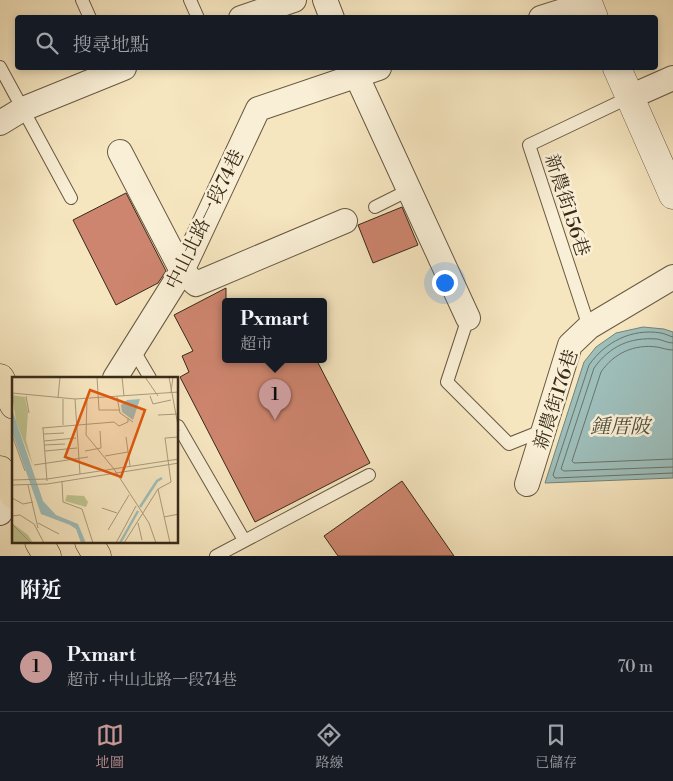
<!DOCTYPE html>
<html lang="zh-TW">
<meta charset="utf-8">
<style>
:root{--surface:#171b24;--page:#20242c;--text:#f1f3f6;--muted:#9ea1a6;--line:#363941;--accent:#c59692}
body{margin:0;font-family:"Libre Bodoni","Noto Serif TC",serif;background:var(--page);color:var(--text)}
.you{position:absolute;left:444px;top:282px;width:18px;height:18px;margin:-12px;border:4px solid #fff;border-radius:50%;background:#1a73e8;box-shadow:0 0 0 8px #1a73e833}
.badge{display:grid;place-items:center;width:32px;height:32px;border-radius:50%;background:var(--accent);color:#111;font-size:16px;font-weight:700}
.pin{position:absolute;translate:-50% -41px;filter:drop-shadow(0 1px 2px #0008)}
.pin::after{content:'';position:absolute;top:26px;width:18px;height:15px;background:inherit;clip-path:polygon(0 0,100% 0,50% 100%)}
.popup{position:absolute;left:222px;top:298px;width:105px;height:65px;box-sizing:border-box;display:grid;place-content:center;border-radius:5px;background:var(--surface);filter:drop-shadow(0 1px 4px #0005);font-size:16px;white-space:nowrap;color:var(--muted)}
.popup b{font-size:19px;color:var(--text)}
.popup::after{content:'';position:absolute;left:50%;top:100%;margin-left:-10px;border:10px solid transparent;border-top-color:var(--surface)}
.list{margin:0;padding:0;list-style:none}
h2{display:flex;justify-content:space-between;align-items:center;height:65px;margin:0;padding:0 20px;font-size:21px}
h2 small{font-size:16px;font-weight:400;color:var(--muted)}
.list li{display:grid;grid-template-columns:32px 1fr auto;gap:15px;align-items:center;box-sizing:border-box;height:90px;padding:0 20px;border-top:1px solid var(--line)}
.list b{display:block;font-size:19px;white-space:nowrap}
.list p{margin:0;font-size:16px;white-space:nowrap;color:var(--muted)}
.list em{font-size:16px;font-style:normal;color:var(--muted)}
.icon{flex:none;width:28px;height:28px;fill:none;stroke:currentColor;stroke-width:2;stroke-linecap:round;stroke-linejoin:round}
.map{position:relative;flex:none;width:673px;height:556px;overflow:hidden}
.search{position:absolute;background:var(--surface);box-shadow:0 2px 8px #0003;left:15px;right:15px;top:15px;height:55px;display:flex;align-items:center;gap:12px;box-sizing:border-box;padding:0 18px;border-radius:5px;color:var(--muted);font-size:19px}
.sheet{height:155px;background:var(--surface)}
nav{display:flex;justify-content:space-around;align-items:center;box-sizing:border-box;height:70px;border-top:1px solid var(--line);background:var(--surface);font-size:14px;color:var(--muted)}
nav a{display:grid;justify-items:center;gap:2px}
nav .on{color:var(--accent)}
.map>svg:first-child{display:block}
</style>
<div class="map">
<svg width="673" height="556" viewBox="0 0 673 556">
<rect width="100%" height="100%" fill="#f6e6c0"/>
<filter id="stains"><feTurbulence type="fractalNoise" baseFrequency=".004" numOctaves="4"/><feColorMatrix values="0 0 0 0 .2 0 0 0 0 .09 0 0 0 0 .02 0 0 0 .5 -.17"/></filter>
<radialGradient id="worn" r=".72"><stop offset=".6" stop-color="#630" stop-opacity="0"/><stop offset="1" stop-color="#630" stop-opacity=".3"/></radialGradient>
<polygon fill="#9ebeba" stroke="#758379" points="643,327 664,329 673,332 673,478 545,483 584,362 596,347 616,333"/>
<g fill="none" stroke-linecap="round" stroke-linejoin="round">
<g stroke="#6b7469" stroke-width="1">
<path d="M673,337C669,336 666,334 661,333C632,328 605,342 589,365L553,475L555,478L673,473"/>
<path d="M673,343C667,343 663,340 657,339C630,337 610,346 594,368L561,469L564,471L673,467"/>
<path d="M673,350C667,350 663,348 657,347C634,344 614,353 601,372L572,461L574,463L673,459"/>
</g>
</g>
<g fill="#ce856f" stroke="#382a18">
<polygon points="126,193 166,271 158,283 116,305 73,220"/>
<polygon points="402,207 418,245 373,263 358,225"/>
<polygon points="226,288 226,359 316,359 370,463 255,522 180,377 189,372 182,356 193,351 174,315"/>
<polygon points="402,481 454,556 338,556 324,536"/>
</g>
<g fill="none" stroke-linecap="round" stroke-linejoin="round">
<defs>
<g id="service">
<polyline points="82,0 90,18"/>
<polyline points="190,0 198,18"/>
<polyline points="0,67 71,198"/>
<polyline points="375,207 409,190"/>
<polyline points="468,318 447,382 509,444 544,430"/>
<polyline points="589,327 529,145 630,97"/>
<polyline points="133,349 150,378"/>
<polyline points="178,426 244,540"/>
<polyline points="216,556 369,475"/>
</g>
<g id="minor">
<polyline points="325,0 332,18"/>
<polyline points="241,18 294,0"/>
<polyline points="541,18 588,3"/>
<polyline points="353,68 468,318"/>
<polyline points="630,97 673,78"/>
<polyline points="0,123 23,109 124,68"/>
<polyline points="120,152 182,271 196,284 345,221"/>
<polyline points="115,378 182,271 258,109 379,68"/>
<polyline points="527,484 570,345 589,327 673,277"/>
<polyline points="0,513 14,495"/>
</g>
<g id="tertiary">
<polyline points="587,0 594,18"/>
<polyline points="617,68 673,195"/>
</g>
<g id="primary">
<polyline points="0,378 14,405"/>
<polyline points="0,470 14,495"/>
<polyline points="39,542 47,556"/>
<polyline points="89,542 97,556"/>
</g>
</defs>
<use href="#service" stroke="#685942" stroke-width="14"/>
<use href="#minor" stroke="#685942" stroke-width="26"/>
<use href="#tertiary" stroke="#685942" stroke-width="29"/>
<use href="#primary" stroke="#382a18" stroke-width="29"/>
<use href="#service" stroke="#f9efd6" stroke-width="12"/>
<use href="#minor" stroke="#f9efd6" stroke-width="24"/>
<use href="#tertiary" stroke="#f9efd6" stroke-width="28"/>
<use href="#primary" stroke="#f6e6c0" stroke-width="28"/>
</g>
<g text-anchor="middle" stroke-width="5" stroke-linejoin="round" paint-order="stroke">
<g font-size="19" fill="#382a18" stroke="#f9efd6">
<text transform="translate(568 205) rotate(72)" y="7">新農街156巷</text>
<text transform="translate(204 219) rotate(-64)" y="7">中山北路一段74巷</text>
<text transform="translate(555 399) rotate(-72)" y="7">新農街176巷</text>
</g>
<g font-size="20" font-style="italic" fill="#524f40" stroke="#f9efd6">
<text x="620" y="433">鍾厝陂</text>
</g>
</g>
<g transform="translate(12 377)">
<rect width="166" height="166" fill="#f6e6c0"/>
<path d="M0,18L13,20L16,35L14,63L21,89L4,44ZM55,118L72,119L76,125L74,130L53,124ZM0,146L16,158L21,166H0Z" fill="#c0c490"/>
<path d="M128,22L121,43L110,35L109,28L115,23ZM0,32L31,124L44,138L66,147L74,166H69L64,152L58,148L29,137L0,55Z" fill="#9ebeba"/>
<path fill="none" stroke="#9ebeba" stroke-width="2.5" d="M128,130L145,104L150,101M108,166L126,134"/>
<path fill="none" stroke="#aa9b7d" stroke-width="1" d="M85,0L87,33H107M110,0L112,19M133,0L146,19M157,0L167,54M159,15L161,0M0,16L63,22L167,15M14,19L17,36M138,19L141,27L159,23M105,20L108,36L121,45M46,21L48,0M63,22L68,97M75,22L74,58L102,92L137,146L144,166M146,38L167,37M51,48V22M30,51L102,45L107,49L116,45V41M31,51L35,104M32,57L52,56M0,58L13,94M114,60L118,89M32,64L64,61M32,68L53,67M33,74L65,71M73,74L89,71L88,54M93,79L116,75M22,88L76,80M0,103L35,102L167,82M50,104L51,125L70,132L81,166M0,108L35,107L167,86M16,108L26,151M0,121L11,127L21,125M90,131L105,136M0,139L8,138L22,147L32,166M152,140L167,137M26,146L47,157M126,146L130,163M0,147L19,166M96,153L117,118M104,166L124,129M112,166L146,112M158,166L146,112L159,105L153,61L167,60"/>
<path fill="#df570d" fill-opacity="0.15" stroke="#df570d" stroke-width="2.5" d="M78,13L133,33L109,100L53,80Z"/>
<rect width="166" height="166" fill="none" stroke="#382a18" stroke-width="2.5"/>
</g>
<rect width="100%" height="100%" filter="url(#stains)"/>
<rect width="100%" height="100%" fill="url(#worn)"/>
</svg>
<div class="you"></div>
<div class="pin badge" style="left:275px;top:420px">1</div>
<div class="popup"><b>Pxmart</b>超市</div>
<div class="search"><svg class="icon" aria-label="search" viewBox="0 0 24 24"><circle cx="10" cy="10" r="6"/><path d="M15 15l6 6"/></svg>搜尋地點</div>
</div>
<section class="sheet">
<h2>附近<small></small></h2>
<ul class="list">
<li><span class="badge">1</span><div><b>Pxmart</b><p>超市 · 中山北路一段74巷</p></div><em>70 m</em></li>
</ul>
</section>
<nav>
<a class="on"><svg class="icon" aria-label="map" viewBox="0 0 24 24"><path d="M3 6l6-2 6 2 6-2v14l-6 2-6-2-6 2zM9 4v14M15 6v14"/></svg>地圖</a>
<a><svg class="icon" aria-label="directions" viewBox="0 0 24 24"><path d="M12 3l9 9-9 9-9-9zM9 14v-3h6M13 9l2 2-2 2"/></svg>路線</a>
<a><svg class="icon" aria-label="saved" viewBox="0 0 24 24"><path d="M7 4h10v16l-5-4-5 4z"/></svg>已儲存</a>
</nav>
